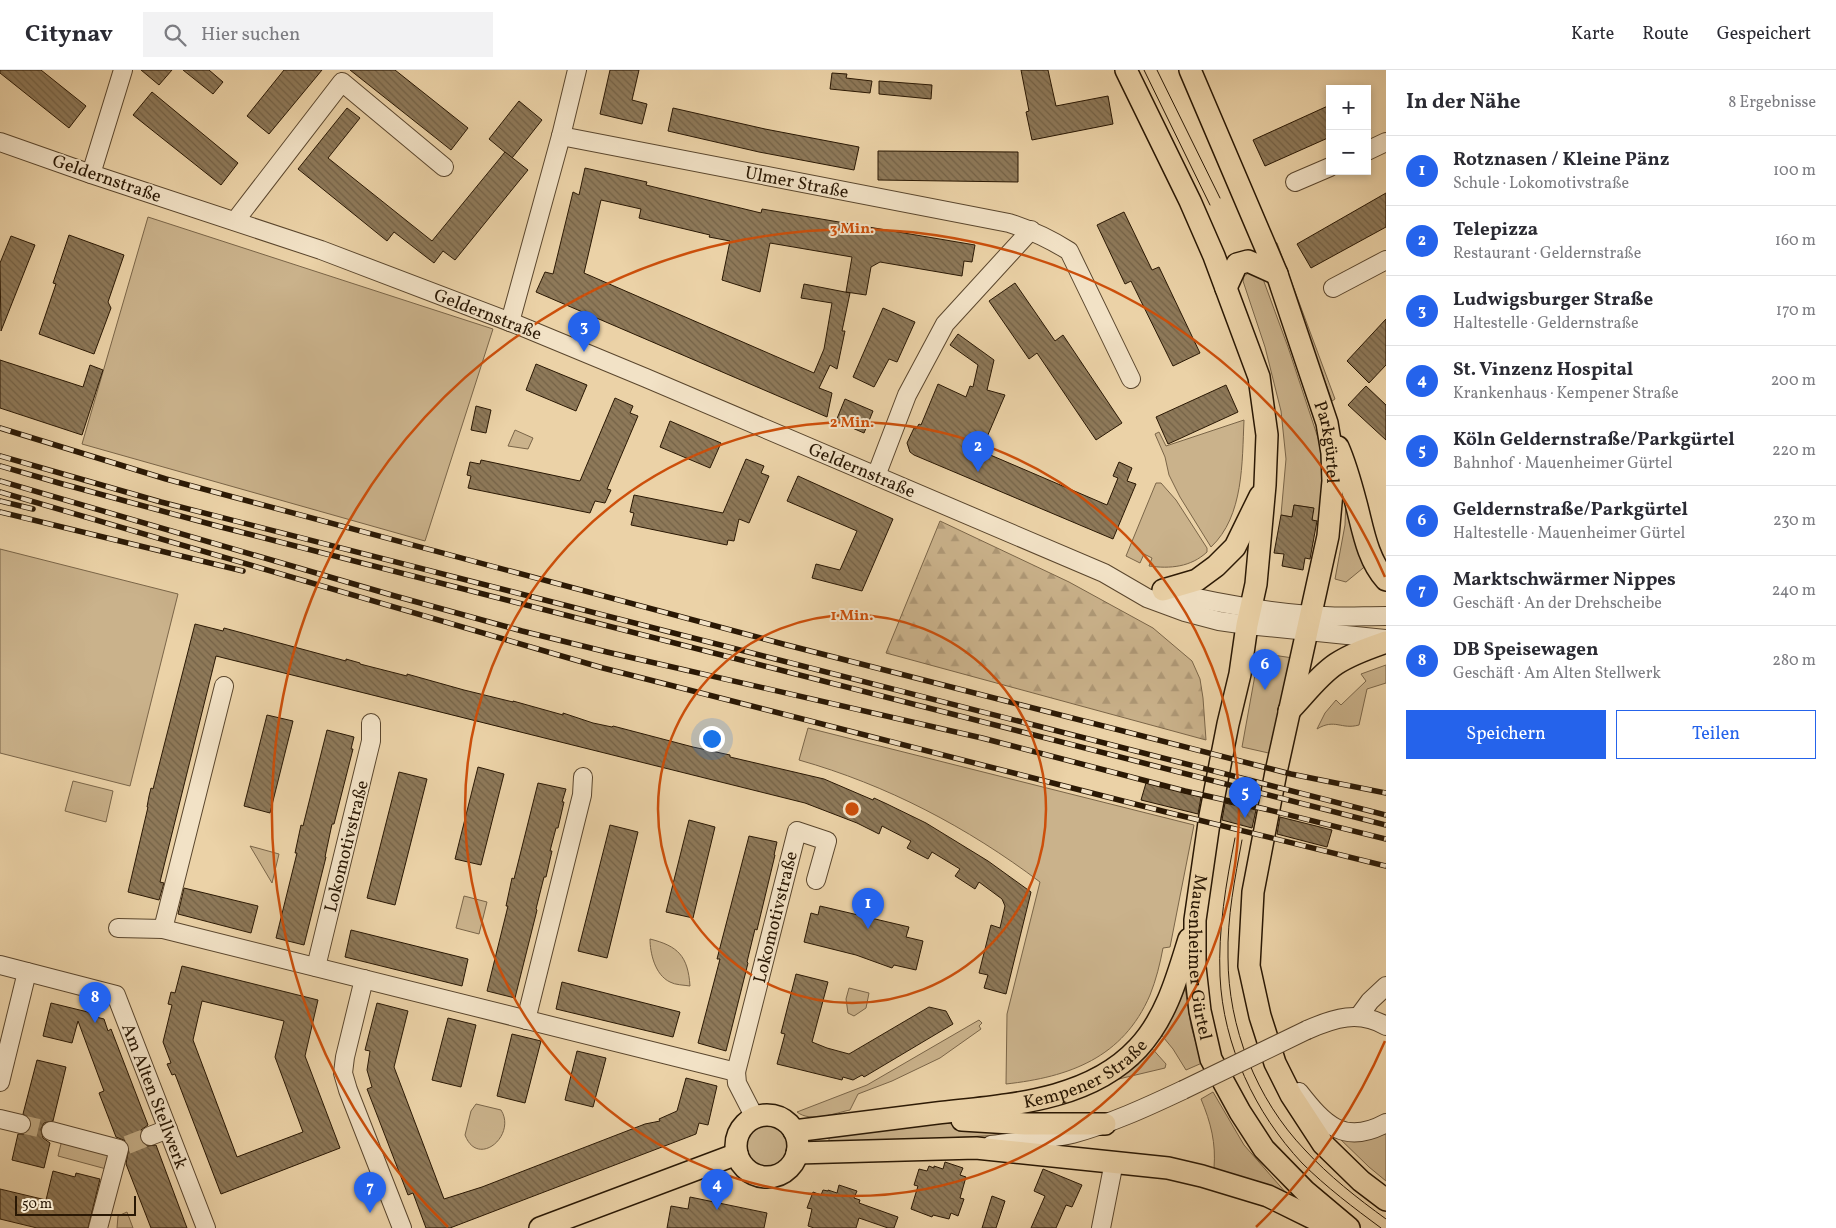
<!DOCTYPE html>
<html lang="de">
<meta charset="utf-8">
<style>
:root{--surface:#fff;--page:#f2f2f3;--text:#2b2b33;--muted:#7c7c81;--line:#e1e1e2;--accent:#2563eb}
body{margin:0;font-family:Vollkorn,serif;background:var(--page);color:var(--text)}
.controls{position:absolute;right:15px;top:15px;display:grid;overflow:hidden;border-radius:0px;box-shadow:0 2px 8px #0003}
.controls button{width:45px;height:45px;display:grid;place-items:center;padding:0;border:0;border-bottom:1px solid var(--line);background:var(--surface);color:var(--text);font:25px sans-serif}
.scale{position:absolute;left:15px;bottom:12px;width:121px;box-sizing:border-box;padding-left:5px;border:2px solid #2a1804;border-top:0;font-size:14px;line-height:18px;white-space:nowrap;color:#2a1804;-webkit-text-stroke:4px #f2e2c6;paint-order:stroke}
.you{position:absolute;left:711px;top:668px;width:18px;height:18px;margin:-12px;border:4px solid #fff;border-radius:50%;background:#1a73e8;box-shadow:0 0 0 8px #1a73e833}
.badge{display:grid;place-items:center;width:32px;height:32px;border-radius:50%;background:var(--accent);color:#fff;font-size:16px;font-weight:700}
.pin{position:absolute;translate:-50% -41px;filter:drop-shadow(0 1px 2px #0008)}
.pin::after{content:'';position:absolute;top:26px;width:18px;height:15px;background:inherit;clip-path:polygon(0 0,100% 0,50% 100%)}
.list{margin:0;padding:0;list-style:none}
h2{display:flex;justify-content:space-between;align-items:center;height:65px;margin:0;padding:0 20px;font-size:21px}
h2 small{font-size:16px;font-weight:400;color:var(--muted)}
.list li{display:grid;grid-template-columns:32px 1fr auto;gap:15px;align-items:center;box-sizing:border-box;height:70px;padding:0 20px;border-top:1px solid var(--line)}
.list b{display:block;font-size:19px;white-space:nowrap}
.list p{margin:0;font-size:16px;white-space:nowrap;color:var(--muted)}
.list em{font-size:16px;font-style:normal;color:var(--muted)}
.actions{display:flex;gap:10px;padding:15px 20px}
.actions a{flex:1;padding:11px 0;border:1px solid var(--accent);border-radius:0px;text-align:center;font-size:18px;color:var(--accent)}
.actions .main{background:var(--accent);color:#fff}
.icon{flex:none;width:28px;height:28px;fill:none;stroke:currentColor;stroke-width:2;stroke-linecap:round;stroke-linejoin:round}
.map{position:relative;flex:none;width:1386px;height:1158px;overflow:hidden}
header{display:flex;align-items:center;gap:30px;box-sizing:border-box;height:70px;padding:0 25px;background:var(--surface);border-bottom:1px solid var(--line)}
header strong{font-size:24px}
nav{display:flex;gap:28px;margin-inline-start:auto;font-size:18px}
.search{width:350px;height:45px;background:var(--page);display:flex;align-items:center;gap:12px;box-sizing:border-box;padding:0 18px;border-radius:0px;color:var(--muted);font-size:19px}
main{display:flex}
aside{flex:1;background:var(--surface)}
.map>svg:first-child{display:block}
</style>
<header>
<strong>Citynav</strong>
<div class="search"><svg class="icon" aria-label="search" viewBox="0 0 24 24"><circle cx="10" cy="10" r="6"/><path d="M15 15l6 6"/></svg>Hier suchen</div>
<nav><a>Karte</a><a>Route</a><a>Gespeichert</a></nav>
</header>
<main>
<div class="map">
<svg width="1386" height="1158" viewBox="0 0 1386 1158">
<defs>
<pattern id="forest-firs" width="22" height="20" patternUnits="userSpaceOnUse" patternTransform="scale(1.25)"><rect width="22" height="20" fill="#cab28b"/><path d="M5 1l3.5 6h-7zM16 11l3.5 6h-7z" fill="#ae9876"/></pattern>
<pattern id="building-back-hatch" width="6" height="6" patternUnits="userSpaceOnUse" patternTransform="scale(1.25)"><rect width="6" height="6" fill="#8e7959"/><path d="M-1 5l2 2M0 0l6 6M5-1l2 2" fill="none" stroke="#746247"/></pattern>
</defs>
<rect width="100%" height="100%" fill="#ebd2a7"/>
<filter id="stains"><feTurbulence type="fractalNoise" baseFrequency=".004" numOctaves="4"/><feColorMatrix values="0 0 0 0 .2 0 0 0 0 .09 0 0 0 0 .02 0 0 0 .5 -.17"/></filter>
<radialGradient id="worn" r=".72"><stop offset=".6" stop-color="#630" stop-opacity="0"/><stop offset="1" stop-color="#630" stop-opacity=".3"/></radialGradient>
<g fill="#cab28b" stroke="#7a6548">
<polygon points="148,147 493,259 425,471 82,374"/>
<polygon points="1275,172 1277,173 1335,329 1332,331"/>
<polygon points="1250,202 1256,203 1263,209 1288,277 1319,371 1324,402 1321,452 1312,450 1313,438 1294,435 1292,447 1281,445 1286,389 1281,341 1265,277 1243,211 1244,206"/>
<path d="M1244,350C1242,392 1244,446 1211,477L1180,427L1169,405L1165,387L1155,364L1159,362L1166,376Z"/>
<polygon points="515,360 533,368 528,379 508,376"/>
<path d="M1156,413H1161L1176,430L1207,478V482C1191,497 1170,499 1149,496L1152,488L1144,484L1140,493L1126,486Z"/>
<polygon points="1346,428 1368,494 1346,512 1335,509 1345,455"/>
<polygon points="0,479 178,524 130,716 0,683"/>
<polygon points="1259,583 1293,588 1273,684 1242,677"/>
<path d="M1386,595V613L1367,619L1359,655C1341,660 1335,648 1317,659L1325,643L1336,630L1341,635L1366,611L1361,604Z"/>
<path d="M808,658L1194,755L1170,877L1163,878C1160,894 1156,910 1150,925C1123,988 1069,1007 1006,1014L1007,944L1040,812C967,757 887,715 799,690Z"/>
<polygon points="73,711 113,721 106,752 65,741"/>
<polygon points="250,776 279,784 272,813"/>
<polygon points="464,826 487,832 479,864 456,858"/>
<path d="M650,869C678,876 688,886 690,916C684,915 675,915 670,912C655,905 650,883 650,869Z"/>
<polygon points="1184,911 1191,956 1202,993 1186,1000 1173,979 1159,962"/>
<polygon points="849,918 869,923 866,938 854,946 848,943 846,929"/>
<path d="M979,950L982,953L979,956L981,959L940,988L892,1011L858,1024L850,1040C835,1043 811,1053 797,1042L867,1015Z"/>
<polygon points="1149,975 1166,994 1165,998 1106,1012"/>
<path d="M1213,1022L1244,1075L1287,1124L1214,1098C1216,1073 1211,1053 1201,1029Z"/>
<path d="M476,1034L501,1040C517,1065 478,1099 465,1065L471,1041Z"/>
<polygon points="944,1053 1019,1060 1019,1064 946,1068 829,1078 829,1061 879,1055"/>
<circle cx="767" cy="1075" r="21"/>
<polygon points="1386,1061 1386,1111 1369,1097 1335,1064"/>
<polygon points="62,1070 114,1084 110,1100 58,1086"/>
<polygon points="127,1142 133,1158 117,1158 118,1146"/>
</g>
<polygon fill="url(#forest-firs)" stroke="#7a6548" points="940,451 1069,512 1153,558 1192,591 1200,609 1203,628 1206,670 886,583"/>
<g fill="url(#building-back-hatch)" stroke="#2a1804" fill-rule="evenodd">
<polygon points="0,0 41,0 86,36 69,58 0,3"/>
<polygon points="141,0 172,0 159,15"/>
<polygon points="183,0 209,0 223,12 213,24"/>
<polygon points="284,0 322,0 269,64 247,46"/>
<polygon points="350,0 395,0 468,58 451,80"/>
<polygon points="610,0 639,0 632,30 647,34 642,54 600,44"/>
<polygon points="1021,0 1048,0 1056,36 1108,26 1113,54 1032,70 1026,42 1029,41"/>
<polygon points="832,3 847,4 846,8 872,11 870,23 830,19"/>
<polygon points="879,11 932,15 931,29 879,24"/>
<polygon points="152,22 238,93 221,115 133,45"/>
<polygon points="519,31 542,50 512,88 489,69"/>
<polygon points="1330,35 1330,67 1265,96 1253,70"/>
<polygon points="347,38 360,48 328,88 432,171 505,82 528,100 455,190 443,181 434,193 394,162 387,171 298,99"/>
<polygon points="673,38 765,59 859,77 854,100 759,82 668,61"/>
<polygon points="878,81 1018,82 1018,112 878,110"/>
<polygon points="585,98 647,112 646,115 761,143 762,139 975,175 972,192 964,191 962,206 880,192 871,197 866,225 846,222 852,187 770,173 760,222 722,210 730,171 709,167 710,165 639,148 641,139 601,130 584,203 814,303 824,279 832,233 801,228 804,214 850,223 842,261 845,261 837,299 830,295 819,318 832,323 827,347 536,222 545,202 553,204 573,122 579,125"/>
<polygon points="1386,123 1386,157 1311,198 1297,174"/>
<polygon points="1124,142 1152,200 1159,197 1200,283 1173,296 1131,211 1125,214 1097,155"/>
<polygon points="69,165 124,185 108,232 111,238 94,284 39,264 56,214 53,213"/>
<polygon points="11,166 35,175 1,261 0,193"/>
<polygon points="1015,213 1055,271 1063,265 1122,353 1096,370 1037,283 1029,289 989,231"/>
<polygon points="883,238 915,252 897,292 889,289 874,317 853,307"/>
<polygon points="1386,249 1386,295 1369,313 1347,291"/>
<polygon points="958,264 994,290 987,320 1005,325 981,381 1107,435 1118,408 1113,406 1119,392 1132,398 1127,411 1136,414 1113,469 914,385 910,382 907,373 914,358 916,359 919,354 921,355 938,314 966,327 970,316 973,317 978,295 950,275"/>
<polygon points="0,290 83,317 90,295 103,300 82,365 0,338"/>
<polygon points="536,294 587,315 576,341 526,320"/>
<polygon points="1226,315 1238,342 1168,374 1156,347"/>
<polygon points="1366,316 1386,335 1386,370 1348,335"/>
<polygon points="615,328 633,336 630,343 638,346 607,419 611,420 605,433 595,431 590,443 468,418 471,406 467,405 470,392 480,394 481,390 580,411"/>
<polygon points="845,329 873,341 864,363 836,351"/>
<polygon points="476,336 491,340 486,363 471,360"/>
<polygon points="670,351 721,373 710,398 660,377"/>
<polygon points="746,389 764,396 761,403 769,406 749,453 739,449 734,471 728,470 727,475 631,455 634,443 630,442 634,425 723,443"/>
<polygon points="798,406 893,449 862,521 812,508 816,494 840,500 857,461 787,431"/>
<polygon points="1294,435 1314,438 1312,450 1317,451 1310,489 1305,488 1303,500 1282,496 1284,484 1274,483 1281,445 1292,447"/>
<polygon points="195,554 223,561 224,558 346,591 346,589 360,593 360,594 407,606 407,604 464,620 513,632 513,631 563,645 563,643 593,653 612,657 613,656 693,677 730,685 730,687 824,709 873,730 874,728 887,734 926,753 988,791 1031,822 1006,924 984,918 988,905 979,903 991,855 1000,858 1005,836 1002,829 979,812 975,819 955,806 960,799 932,782 928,789 907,778 911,771 882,756 879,764 857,753 805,733 216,586 160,812 164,813 159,830 128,822 148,737 147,737 149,726 151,718 153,719"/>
<polygon points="267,645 293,651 270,743 244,736"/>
<polygon points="327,660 354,667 351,679 353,679 334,754 332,754 325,787 326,787 304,875 276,868 297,783 295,783 301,755 303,756"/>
<polygon points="478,697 504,704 481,795 455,789"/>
<polygon points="399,702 427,709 395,835 367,828"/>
<polygon points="538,713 566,719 562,732 564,732 558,758 556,758 550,781 552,781 546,807 544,807 536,839 537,840 515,928 487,921 508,836 506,836 512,808 514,809"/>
<polygon points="1146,713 1201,727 1198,744 1141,730"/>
<polygon points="1225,733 1256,740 1252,758 1222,750"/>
<polygon points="1280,747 1332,760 1327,777 1277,764"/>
<polygon points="689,750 715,757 693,848 666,842"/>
<polygon points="610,755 638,762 607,888 578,881"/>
<polygon points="749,766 777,772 774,785 775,785 757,860 755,859 747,892 748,893 726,981 698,973 720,889 717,889"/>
<polygon points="184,818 258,836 251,863 178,844"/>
<polygon points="820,836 909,857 906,867 923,871 916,900 894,895 892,898 856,885 804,872 811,843 818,845"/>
<polygon points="351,860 468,889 462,916 345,887"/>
<path d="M182,896L318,930L305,986L340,1078L221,1124L175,1004L172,1005L167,994L171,993L163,972L172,935L168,934L171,922L175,923ZM202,931L284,951L275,987L303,1062L237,1087L193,970Z"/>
<polygon points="796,904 828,912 812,972 827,978 849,984 929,937 946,941 953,954 864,1007 862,1005 853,1010 843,1007 842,1010 777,994 785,964 781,963"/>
<polygon points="562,912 680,942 673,967 556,939"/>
<polygon points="51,933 92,943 92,946 104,949 108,961 111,959 148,1055 141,1060 140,1069 143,1074 148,1076 156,1075 187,1158 151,1158 126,1094 129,1076 126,1071 116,1067 99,1023 104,1021 78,951 72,973 43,966"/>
<polygon points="377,933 408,941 394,997 444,1129 482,1117 645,1054 660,1051 659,1049 677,1041 686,1008 717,1016 708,1055 699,1053 696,1064 450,1158 426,1158 413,1123 408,1125 367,1019 372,1017 367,1000 370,981 365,980"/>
<polygon points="448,948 476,955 461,1017 432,1010"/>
<polygon points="512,964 541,971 525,1033 497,1026"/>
<polygon points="577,981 606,988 593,1037 565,1030"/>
<polygon points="37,990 66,997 53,1051 44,1053 41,1059 43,1068 50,1073 44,1098 12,1090 18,1064 24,1064 31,1057 31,1051 23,1044"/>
<polygon points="945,1092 963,1098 960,1105 966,1107 960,1128 964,1129 958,1146 951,1143 949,1149 933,1145 932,1147 911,1139 918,1116 914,1115 919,1099 927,1101 929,1096 934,1098 934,1096 943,1099"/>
<polygon points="1043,1099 1082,1115 1072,1137 1066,1135 1056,1158 1031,1158 1045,1126 1034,1121"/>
<polygon points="53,1101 75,1107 76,1103 100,1109 88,1158 37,1158 0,1149 0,1119 46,1130"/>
<polygon points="839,1115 857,1121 854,1128 860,1130 859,1133 898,1147 894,1158 888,1158 859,1148 856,1158 814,1158 808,1156 812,1139 807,1138 813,1122 821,1125 823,1120 828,1121 828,1120 837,1123"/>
<polygon points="992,1126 1005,1131 996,1158 982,1158"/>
<polygon points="690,1127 767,1143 764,1158 667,1158 671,1136 688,1139"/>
</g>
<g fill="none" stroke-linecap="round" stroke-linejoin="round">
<g stroke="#c4ad86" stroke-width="18" stroke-dasharray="18 9" stroke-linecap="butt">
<polyline points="21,1054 51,1061"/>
<polyline points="127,1075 150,1066"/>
</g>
<defs>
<g id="minor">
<path d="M561,66L1009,153C1031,160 1050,169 1069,181L1131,309"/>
<polyline points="0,72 91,104 321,180 518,255 646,308 1104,503 1147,528 1185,542 1219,551 1247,555 1386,569"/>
<polyline points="1367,81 1386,72"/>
<polyline points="91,104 123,0"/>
<polyline points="1295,112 1330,97"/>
<polyline points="235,151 342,12 444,97"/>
<polyline points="1333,218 1386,190"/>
<polyline points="510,252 561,66 577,0"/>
<polyline points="876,406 907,325 945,254 1031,160"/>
<path d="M1162,520C1211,532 1259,541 1309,545C1335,548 1360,546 1386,546"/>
<polyline points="118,858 163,859 736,1002 737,1013 755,1048"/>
<polyline points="163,859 224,616"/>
<polyline points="0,895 116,925 206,1158"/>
<polyline points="316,897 371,671 371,653"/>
<polyline points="364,909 345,987 343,1003 348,1020 402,1158"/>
<polyline points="1359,946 1370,931 1386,916"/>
<polyline points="526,950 582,725 583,707"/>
<path d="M1307,960C1334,948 1359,940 1386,956"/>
<polyline points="736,1002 797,761 827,771 816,810"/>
<polyline points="0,1012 27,902"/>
<path d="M1299,1022C1324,1054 1344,1076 1386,1053"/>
<polyline points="0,1049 21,1054"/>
<polyline points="51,1061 119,1079 98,1158"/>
<polyline points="150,1066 168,1059"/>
<path d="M991,1075C1018,1071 1045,1070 1072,1064C1110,1054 1147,1037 1183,1020"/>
<polyline points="1101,1158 1114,1092"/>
</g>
<g id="major">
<path id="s1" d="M1126,0L1190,131L1214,186L1259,307L1267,365L1265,415L1256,514L1247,555L1240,604L1228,654L1210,746L1195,850V897L1200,941L1211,989L1240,1042L1264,1079L1305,1121L1349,1158"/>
<path id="s2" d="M1190,0L1277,204L1327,353L1332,383L1333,411L1328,466L1276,702L1253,822L1249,896L1260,946L1275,993L1291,1025L1323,1074L1361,1111L1386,1130"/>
<polyline points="1226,218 1237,194 1248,191 1277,204"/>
<path d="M1338,377C1346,395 1351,414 1356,433C1363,459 1367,489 1386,510"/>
<polyline points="1163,520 1197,510 1216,496 1235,477 1260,426"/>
<path d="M1289,641C1304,626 1318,606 1336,594C1351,584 1369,578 1386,572"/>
<circle cx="767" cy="1076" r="31"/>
<polyline points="962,1050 1026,1054 1105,1054"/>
<path id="s3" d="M794,1061C842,1055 889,1049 937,1043C1005,1035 1088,1032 1138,978C1166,948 1177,908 1189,869"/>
<polyline points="797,1083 976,1078 1168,1098 1202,1106 1268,1126 1333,1158"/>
<polyline points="540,1158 737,1084"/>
</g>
</defs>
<use href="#minor" stroke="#5a462d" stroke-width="20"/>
<use href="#major" stroke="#2a1804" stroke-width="24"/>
<use href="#minor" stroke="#f2e2c6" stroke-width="18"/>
<use href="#major" stroke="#ebd2a7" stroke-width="21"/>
<g stroke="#2a1804" stroke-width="1">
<polyline points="1144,0 1210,135"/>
<polyline points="1157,0 1220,128"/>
<path d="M1235,768C1226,813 1218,860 1220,906C1223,975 1255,1043 1302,1093C1326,1117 1354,1138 1381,1158"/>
<path d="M1242,770C1235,808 1227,847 1228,887C1228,957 1256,1029 1305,1080C1329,1106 1357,1128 1386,1149"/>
</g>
<defs>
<g id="rail">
<polyline points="0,358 166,409 783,574 1291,704 1386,723"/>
<polyline points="0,386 161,432 1386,745"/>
<polyline points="0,396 59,413 221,457 1386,755"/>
<polyline points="0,411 395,526 522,561 607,582 982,668 1185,721 1265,739 1386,769"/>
<polyline points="0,422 603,598 1166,742 1386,796"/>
<polyline points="0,431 33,439"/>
<polyline points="0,442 243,501"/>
</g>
</defs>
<use href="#rail" stroke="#2a1804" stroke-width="5.5"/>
<use href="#rail" stroke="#f2e2c6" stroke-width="4" stroke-dasharray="11" stroke-linecap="butt"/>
<defs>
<polyline id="minor-bridge" points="1183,1020 1307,960"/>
</defs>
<use href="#minor-bridge" stroke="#5a462d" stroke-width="20" stroke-linecap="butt"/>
<use href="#minor-bridge" stroke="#f2e2c6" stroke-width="18"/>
</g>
<g fill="none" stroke="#cc4f0b" stroke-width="2.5">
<circle cx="852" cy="739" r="194"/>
<circle cx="852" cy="739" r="387"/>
<path d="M1385 971A581 581 0 0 1 1256 1157M448 1157A581 581 0 1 1 1385 507"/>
</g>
<g text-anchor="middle" stroke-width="4" stroke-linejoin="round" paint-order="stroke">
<g font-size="18" fill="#2a1804" stroke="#f2e2c6">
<text transform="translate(107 108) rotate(19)" y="6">Geldernstraße</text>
<text transform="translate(797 112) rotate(11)" y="6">Ulmer Straße</text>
<text transform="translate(488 244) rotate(21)" y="6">Geldernstraße</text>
<text dy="6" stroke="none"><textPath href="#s2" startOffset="398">Parkgürtel</textPath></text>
<text transform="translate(862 400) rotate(23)" y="6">Geldernstraße</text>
<text transform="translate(346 776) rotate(-76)" y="6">Lokomotivstraße</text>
<text transform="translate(775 847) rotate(-76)" y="6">Lokomotivstraße</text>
<text dy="6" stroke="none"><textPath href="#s1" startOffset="922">Mauenheimer Gürtel</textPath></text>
<text dy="6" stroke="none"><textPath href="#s3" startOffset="300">Kempener Straße</textPath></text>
<text transform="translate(155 1026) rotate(69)" y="6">Am Alten Stellwerk</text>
</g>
</g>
<circle cx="852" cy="739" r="8" fill="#cc4f0b" stroke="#f2e2c6" stroke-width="2.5"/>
<g font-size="15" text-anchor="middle" font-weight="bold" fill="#cc4f0b" stroke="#f2e2c6" stroke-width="4" stroke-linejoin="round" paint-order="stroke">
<text x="852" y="163">3 Min.</text>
<text x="852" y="357">2 Min.</text>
<text x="852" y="550">1 Min.</text>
</g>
<rect width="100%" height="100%" filter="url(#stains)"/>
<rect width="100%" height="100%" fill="url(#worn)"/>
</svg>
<div class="controls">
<button>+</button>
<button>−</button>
</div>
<div class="scale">50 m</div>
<div class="you"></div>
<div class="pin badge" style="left:868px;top:859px">1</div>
<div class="pin badge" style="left:978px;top:402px">2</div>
<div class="pin badge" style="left:584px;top:282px">3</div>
<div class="pin badge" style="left:717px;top:1140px">4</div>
<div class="pin badge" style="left:1245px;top:748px">5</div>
<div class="pin badge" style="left:1265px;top:620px">6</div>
<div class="pin badge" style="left:370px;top:1143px">7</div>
<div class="pin badge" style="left:95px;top:953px">8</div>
</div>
<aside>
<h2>In der Nähe<small>8 Ergebnisse</small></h2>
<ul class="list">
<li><span class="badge">1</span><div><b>Rotznasen / Kleine Pänz</b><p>Schule · Lokomotivstraße</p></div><em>100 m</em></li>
<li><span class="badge">2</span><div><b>Telepizza</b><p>Restaurant · Geldernstraße</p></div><em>160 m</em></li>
<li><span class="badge">3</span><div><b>Ludwigsburger Straße</b><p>Haltestelle · Geldernstraße</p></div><em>170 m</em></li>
<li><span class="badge">4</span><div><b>St. Vinzenz Hospital</b><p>Krankenhaus · Kempener Straße</p></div><em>200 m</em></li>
<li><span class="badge">5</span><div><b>Köln Geldernstraße/Parkgürtel</b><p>Bahnhof · Mauenheimer Gürtel</p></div><em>220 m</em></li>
<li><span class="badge">6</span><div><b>Geldernstraße/Parkgürtel</b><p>Haltestelle · Mauenheimer Gürtel</p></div><em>230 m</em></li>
<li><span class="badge">7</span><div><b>Marktschwärmer Nippes</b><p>Geschäft · An der Drehscheibe</p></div><em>240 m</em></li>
<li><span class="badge">8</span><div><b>DB Speisewagen</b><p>Geschäft · Am Alten Stellwerk</p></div><em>280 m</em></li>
</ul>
<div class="actions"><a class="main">Speichern</a><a>Teilen</a></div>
</aside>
</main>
